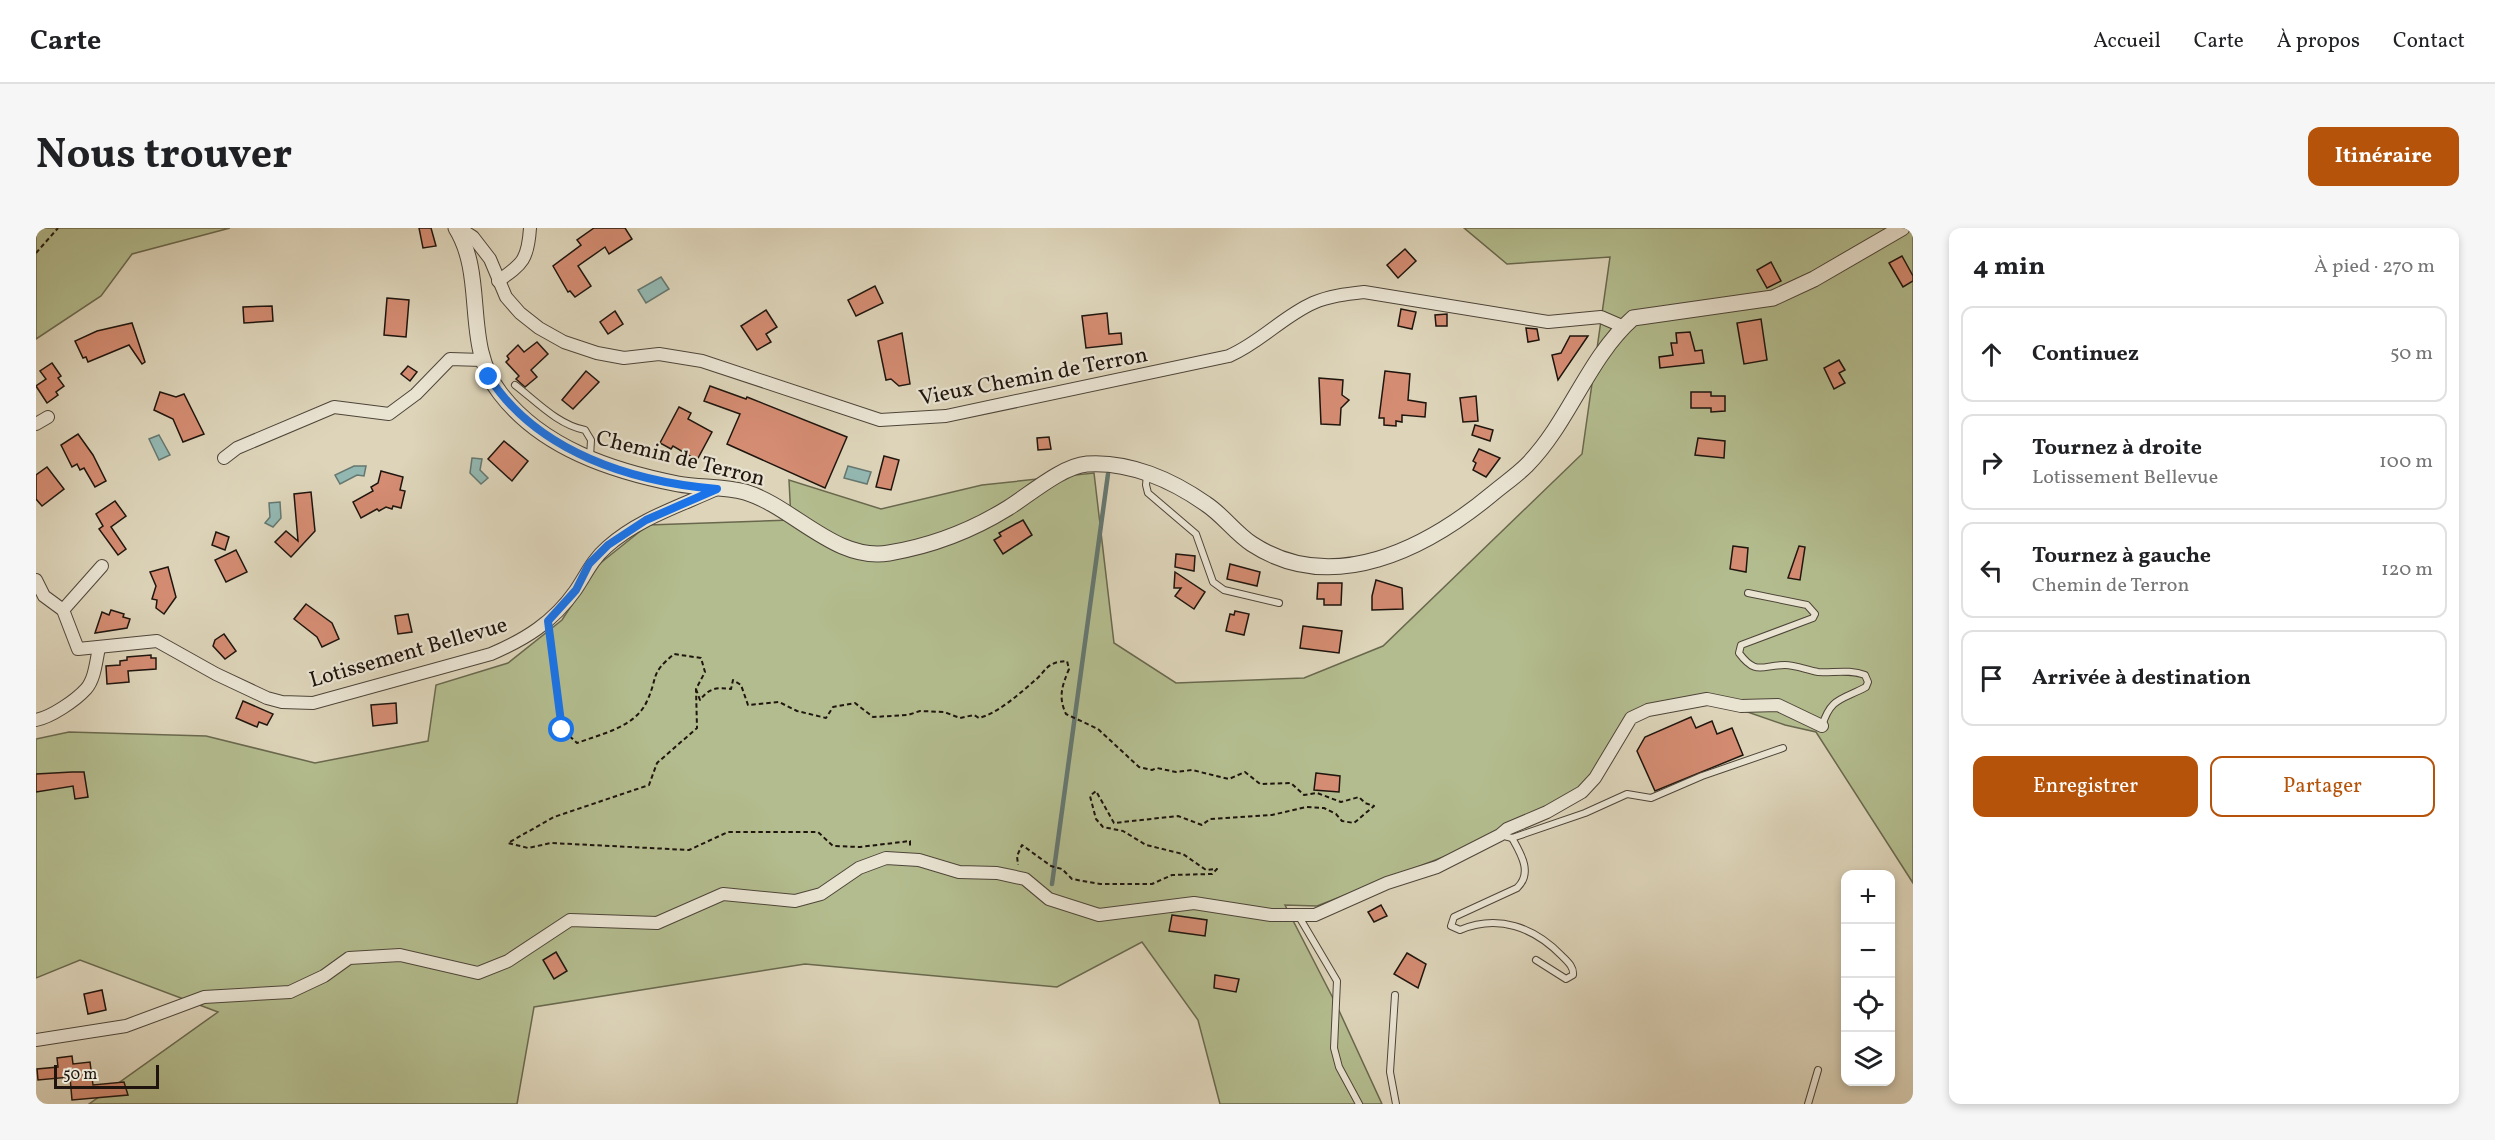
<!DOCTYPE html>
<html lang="fr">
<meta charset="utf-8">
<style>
:root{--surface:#fff;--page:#f6f6f6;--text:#202124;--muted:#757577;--line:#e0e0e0;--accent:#b45309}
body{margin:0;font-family:Vollkorn,serif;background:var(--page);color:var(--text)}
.controls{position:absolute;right:18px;bottom:18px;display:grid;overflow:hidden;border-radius:12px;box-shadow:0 3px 9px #0003}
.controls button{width:54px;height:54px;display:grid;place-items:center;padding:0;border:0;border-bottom:2px solid var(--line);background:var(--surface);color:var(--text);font:30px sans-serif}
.scale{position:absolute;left:18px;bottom:15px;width:105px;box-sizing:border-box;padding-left:6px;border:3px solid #1f150e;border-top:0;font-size:16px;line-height:21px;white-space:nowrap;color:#1f150e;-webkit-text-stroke:4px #e9e3d2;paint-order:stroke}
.stop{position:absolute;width:18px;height:18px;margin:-14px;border:4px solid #1a73e8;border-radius:50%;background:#fff}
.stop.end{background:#1a73e8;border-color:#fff;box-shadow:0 2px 6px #0008}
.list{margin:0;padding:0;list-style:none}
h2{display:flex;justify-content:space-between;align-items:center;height:78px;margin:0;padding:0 24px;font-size:26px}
h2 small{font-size:20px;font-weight:400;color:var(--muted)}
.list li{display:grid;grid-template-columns:39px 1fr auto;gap:18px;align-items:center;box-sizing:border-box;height:96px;margin:0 12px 12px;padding:0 12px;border:2px solid var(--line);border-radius:12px}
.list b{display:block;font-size:22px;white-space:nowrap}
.list p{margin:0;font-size:20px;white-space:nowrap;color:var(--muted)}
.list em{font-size:20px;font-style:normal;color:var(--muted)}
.actions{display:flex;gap:12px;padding:18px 24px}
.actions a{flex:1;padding:14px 0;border:2px solid var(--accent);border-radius:12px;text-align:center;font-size:21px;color:var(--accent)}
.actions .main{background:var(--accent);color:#fff}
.icon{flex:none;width:33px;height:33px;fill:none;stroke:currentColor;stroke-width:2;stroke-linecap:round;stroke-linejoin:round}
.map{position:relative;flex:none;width:1877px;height:876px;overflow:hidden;border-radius:12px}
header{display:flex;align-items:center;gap:36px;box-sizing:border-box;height:84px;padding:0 30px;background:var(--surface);border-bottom:2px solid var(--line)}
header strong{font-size:28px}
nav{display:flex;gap:33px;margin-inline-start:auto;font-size:21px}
.intro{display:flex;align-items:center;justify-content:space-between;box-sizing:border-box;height:144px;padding:0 36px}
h1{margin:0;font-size:42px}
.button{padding:15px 27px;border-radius:12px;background:var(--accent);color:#fff;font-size:21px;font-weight:700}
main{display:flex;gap:36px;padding:0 36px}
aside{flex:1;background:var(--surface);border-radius:12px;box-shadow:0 3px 9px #0003}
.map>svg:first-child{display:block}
</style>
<header>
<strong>Carte</strong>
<nav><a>Accueil</a><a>Carte</a><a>À propos</a><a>Contact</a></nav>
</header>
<div class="intro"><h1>Nous trouver</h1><a class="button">Itinéraire</a></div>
<main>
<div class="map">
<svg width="1877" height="876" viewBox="0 0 1877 876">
<rect width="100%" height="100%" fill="#ddd4b9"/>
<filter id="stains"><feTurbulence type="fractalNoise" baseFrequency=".00333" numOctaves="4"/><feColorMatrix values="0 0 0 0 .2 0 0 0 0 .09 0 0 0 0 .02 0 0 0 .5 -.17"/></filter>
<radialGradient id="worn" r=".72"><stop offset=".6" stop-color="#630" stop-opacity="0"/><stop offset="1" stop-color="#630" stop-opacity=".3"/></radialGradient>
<g fill="#b3bc8e" stroke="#69684e" stroke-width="1.5">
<polygon points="0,0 194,0 96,26 65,68 0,111"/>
<polygon points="1428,0 1877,0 1877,655 1780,504 1749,497 1700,480 1664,475 1607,489 1598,494 1563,553 1482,600 1281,678 1249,677 1300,776 1346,876 1184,876 1162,792 1106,714 1021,759 769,736 498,779 481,876 53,876 182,784 44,732 0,750 0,511 33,504 170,508 279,535 392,513 400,457 472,435 526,392 562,337 612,297 755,292 753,252 845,281 946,257 1058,245 1078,415 1140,455 1268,450 1347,418 1546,226 1574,29 1471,36"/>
</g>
<g fill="#93b8b2" stroke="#657770" stroke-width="1.5">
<polygon points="625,49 633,61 610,75 602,62"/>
<polygon points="123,207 134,227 123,232 113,211"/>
<polygon points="436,230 446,231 444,242 452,250 445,256 434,245"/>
<polygon points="318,238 330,238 328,248 321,247 304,256 299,247"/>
<polygon points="812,238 835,244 831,256 808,250"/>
<polygon points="244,274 245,290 237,299 229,295 234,289 233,275"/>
</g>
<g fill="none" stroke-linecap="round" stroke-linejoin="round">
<polyline stroke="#657770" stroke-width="4.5" points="1016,656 1072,246"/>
</g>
<g fill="#d48c72" stroke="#1f150e" stroke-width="1.5">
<polygon points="383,0 395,0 400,18 387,20"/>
<polygon points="558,0 589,0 596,11 573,26 569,19 542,38 555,58 539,69 534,63 532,64 517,38 545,17 541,12"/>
<polygon points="1369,21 1380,33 1362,50 1351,37"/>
<polygon points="1866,28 1877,48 1877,53 1867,59 1853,35"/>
<polygon points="1735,34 1745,53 1731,60 1721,42"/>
<polygon points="839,58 847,75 820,88 812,72"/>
<polygon points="351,70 373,72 370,109 348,107"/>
<polygon points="236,78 237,93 208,95 207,79"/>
<polygon points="1365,81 1380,84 1376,101 1362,98"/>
<polygon points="730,82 741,99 730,106 735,114 721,122 705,98"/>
<polygon points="579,83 587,96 572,106 564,94"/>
<polygon points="1071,85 1073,106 1085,105 1086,116 1050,120 1046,88"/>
<polygon points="1411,86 1411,98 1400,98 1399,87"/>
<polygon points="1725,91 1731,132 1708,136 1701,95"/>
<polygon points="96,95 109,134 106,136 93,117 52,134 50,129 47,130 39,113 61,103"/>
<polygon points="1490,100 1501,101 1503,112 1492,114"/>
<polygon points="1654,104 1659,123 1666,122 1668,135 1624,140 1623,129 1637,127 1635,115 1641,115 1640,105"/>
<polygon points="866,105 874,156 863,158 855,151 850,152 842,113"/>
<polygon points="1534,108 1552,108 1522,152 1516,127 1525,125"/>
<polygon points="501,114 512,126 495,142 501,149 489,159 480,151 483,148 470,134 473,131 471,128 482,117 488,124"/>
<polygon points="1803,132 1809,142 1803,145 1809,155 1798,161 1788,140"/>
<polygon points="16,135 25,148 22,150 28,158 20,164 22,167 11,175 0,158 10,151 4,143"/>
<polygon points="372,138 381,144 374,153 365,146"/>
<polygon points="550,143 563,154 537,181 526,172"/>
<polygon points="1349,143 1374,146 1372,172 1390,175 1389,189 1366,187 1366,194 1360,193 1360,198 1348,197 1348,190 1343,190"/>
<polygon points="1283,150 1307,152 1306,167 1313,172 1305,180 1304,197 1285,196"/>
<polygon points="674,158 710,171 711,169 811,209 789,260 691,216 704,186 668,173"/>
<polygon points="124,164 140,169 148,166 168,206 147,214 137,191 118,182"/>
<polygon points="1655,164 1675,164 1675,168 1689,168 1689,183 1675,184 1675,180 1655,180"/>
<polygon points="1440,168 1442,193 1427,194 1424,170"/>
<polygon points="643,179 655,185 652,191 676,204 661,232 637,218 635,221 624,215"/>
<polygon points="1439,197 1457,202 1454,213 1436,207"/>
<polygon points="42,206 57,227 70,253 59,259 48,240 44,242 41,236 36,239 25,217"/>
<polygon points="1013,209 1015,221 1002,222 1001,210"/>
<polygon points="1662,210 1689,213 1688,230 1659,227"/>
<polygon points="468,213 492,233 476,253 452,231"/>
<polygon points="1443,221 1464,230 1450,249 1437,242 1440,235 1437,233"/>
<polygon points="848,228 863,232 855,262 840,259"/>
<polygon points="11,239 28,261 6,278 0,271 0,247"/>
<polygon points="345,243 367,249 364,262 369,263 365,280 357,278 356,281 350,279 343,283 341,281 325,290 317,274 337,263 335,259 342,255"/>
<polygon points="275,264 279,303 255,329 239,314 250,303 262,313 258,266"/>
<polygon points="79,273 90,288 75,299 90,321 82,327 63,301 67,298 60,286"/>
<polygon points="987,292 996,307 967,326 958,312 965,308 963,305"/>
<polygon points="180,304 193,309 189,322 176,317"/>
<polygon points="1697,318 1712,320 1710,344 1694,341"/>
<polygon points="1763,318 1769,319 1764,352 1752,350"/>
<polygon points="200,322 211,344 190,354 179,332"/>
<polygon points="1140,326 1159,328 1158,343 1139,339"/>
<polygon points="1194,336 1224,344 1221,358 1191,351"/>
<polygon points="132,339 140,369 128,386 120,380 121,372 116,371 120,358 114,344"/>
<polygon points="1139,344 1169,364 1158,381 1139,368 1145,360 1138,360"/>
<polygon points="1340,352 1366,360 1367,381 1336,382 1336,368"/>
<polygon points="1282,355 1306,355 1305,377 1288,377 1288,371 1281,371"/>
<polygon points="270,376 296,395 303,411 286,419 281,409 258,391"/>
<polygon points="75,382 88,386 87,389 94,391 91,400 59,405 66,384 73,387"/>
<polygon points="1199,383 1213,386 1208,407 1190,403 1194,386 1198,387"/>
<polygon points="372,386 376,404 362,406 359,388"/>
<polygon points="1267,398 1306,403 1303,425 1264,420"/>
<polygon points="188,406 200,423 189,431 177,418 179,412"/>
<polygon points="115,427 115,430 120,430 120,441 92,443 93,454 71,456 70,438 84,437 84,433 91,432 91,429"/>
<polygon points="207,473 237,486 231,497 223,494 221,499 200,490"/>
<polygon points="360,475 361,495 337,498 335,477"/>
<polygon points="1655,489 1660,500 1676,493 1681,506 1696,500 1707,527 1619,563 1601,523 1609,509"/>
<polygon points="36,544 48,544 52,569 39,571 37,558 0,564 0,546"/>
<polygon points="1280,545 1304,548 1303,564 1278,562"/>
<polygon points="1345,677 1351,688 1338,694 1332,684"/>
<polygon points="1136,687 1171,692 1169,708 1133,703"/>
<polygon points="520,724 531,743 518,751 507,732"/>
<polygon points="1371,725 1390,736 1382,760 1358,746"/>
<polygon points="1179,747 1203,751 1200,764 1178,760"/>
<polygon points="66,762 70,782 52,786 48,766"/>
<polygon points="36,828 37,836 54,834 57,857 88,854 92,867 36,872 34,849 2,852 1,841 22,839 21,830"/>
</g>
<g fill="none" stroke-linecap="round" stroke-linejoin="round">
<defs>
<g id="service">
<path d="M479,157C500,173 522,197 549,202L555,212L554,229"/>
<polyline points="1111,246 1110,257 1112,265 1160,306 1177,354 1188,362 1243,375"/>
<path d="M1712,365L1771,377L1779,386L1777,390L1705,417L1703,425C1720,448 1726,437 1749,437C1759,437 1771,442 1782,444C1797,445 1814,441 1829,447L1832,454L1830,459C1806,472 1795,469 1786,498"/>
<polyline points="1464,607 1476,610 1549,585 1591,566 1615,570 1666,548 1747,520"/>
<path d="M1476,610C1485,626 1497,645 1481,660L1418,689L1415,698L1424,702C1462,686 1498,699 1526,728C1532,734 1538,739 1537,747L1530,751L1500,732"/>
<polyline points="1262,687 1301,753 1298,820 1303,839 1323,876"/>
<polyline points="1359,767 1354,844 1360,876"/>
<polyline points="1772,876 1782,842"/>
</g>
<g id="minor">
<path d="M423,0L437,9L454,31L470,69L484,85L503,100L528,114L561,125L588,130L623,126L666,133L844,192L910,188L1193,128C1225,114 1246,89 1277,75C1293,68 1310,66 1328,64L1512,94L1565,89L1588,99"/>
<path d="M462,53C487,36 492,31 494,0"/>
<polyline points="0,196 12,189"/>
<polyline points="188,230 201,220 298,179 353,186 380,166 414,131 446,132"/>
<path d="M0,352L8,368L27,382L42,421L121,413L180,446L231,470L246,474L277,475L455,426C490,411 517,394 539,363C550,347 556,332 571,319C602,291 644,278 681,261"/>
<polyline points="27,382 66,338"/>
<path d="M0,492C15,489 39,473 50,461C59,451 60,433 63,420"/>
<polyline points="0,812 90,798 168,769 254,764 288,748 313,730 364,727 442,745 472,733 534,692 621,695 687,666 759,673 785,666 823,640 850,630 883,632 923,644 961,645 989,651 1013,671 1063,687 1158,675 1235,687 1279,687 1351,655 1401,639 1464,607 1471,601 1511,584 1546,564 1559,550 1595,490 1612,482 1671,471 1705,478 1742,477 1786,498"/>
</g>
<path id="tertiary" d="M420,0C451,50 426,117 464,165C506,220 576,243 642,256C664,260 688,258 709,264C758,279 799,334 853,325C895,318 935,303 972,280C993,267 1026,238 1051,236C1093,233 1136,252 1170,276C1187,287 1199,305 1216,316C1297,369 1391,320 1456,266C1468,256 1481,247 1491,237C1534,193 1551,131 1597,90L1737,70L1778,51L1866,0"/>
</defs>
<use href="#service" stroke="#4e4539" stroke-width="8"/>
<use href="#minor" stroke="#4e4539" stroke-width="14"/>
<use href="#tertiary" stroke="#4e4539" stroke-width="17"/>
<g stroke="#1f150e" stroke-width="2" stroke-dasharray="4.5 3" stroke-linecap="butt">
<polyline points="0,25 22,0"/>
<path d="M514,407L527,502L541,515C565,506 600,499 611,473C623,447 613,447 638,426L665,430L669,444L660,461L661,500L621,535L613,557L518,589L472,615L492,620L515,615L653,622L692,604H782L797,618L824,619L874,613V619"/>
<path d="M660,461L664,472C673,460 681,459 695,461L697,452L705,457L712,477L743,474L761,483L790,490L797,479L819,475L837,489L872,487L884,483L908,484L924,490L938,487L943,490C962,485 982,467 997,454C1011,443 1009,434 1031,433L1033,441C1026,458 1022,469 1030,486L1062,501L1103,539L1116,542L1121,540L1140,544L1156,542L1193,551L1209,544L1224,556L1255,555L1268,567L1281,565L1305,574L1323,569L1329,575L1338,578L1318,595L1306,593L1300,586L1288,580L1270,579L1236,587L1174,591L1166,597L1142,588L1078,595L1060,563L1054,568L1060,591L1067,599L1087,603L1110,617L1147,626L1170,642L1181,641L1176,646L1136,647L1116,656H1064L1036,651L1026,641L1015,638L986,617L981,628L982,637"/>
</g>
<use href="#service" stroke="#e9e3d2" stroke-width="6"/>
<use href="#minor" stroke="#e9e3d2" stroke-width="12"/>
<use href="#tertiary" stroke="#e9e3d2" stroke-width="15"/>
</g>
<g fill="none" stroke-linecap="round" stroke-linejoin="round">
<path stroke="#1a73e8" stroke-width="8" d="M453,149C501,224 596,254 681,261L610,292L572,317L553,336L540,362L512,393L526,502"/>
</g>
<g text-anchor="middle" stroke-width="4.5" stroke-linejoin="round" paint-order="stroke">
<g font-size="22" fill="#1f150e" stroke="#e9e3d2">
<text transform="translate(997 147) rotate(-11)" y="8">Vieux Chemin de Terron</text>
<text transform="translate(645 229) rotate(14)" y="8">Chemin de Terron</text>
<text transform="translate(372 423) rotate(-16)" y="8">Lotissement Bellevue</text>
</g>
</g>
<rect width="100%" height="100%" filter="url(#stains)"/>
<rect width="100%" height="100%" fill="url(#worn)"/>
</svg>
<div class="controls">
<button>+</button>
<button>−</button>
<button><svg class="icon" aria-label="locate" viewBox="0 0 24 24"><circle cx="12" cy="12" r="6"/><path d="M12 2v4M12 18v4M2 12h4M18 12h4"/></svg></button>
<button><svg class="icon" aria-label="layers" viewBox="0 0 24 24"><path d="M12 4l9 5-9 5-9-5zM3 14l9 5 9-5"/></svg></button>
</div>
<div class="scale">50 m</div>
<div class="stop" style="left:526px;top:502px"></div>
<div class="stop end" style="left:453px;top:149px"></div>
</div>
<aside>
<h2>4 min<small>À pied · 270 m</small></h2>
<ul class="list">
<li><svg class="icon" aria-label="ahead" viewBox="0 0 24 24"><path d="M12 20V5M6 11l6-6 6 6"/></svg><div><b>Continuez</b></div><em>50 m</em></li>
<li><svg class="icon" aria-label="right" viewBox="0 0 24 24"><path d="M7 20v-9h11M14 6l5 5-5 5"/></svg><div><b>Tournez à droite</b><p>Lotissement Bellevue</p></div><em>100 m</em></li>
<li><svg class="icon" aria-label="left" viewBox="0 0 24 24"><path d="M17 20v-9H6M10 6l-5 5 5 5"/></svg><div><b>Tournez à gauche</b><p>Chemin de Terron</p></div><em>120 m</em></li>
<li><svg class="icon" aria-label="arrive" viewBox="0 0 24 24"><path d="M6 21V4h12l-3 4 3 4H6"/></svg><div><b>Arrivée à destination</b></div></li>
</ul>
<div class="actions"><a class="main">Enregistrer</a><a>Partager</a></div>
</aside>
</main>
